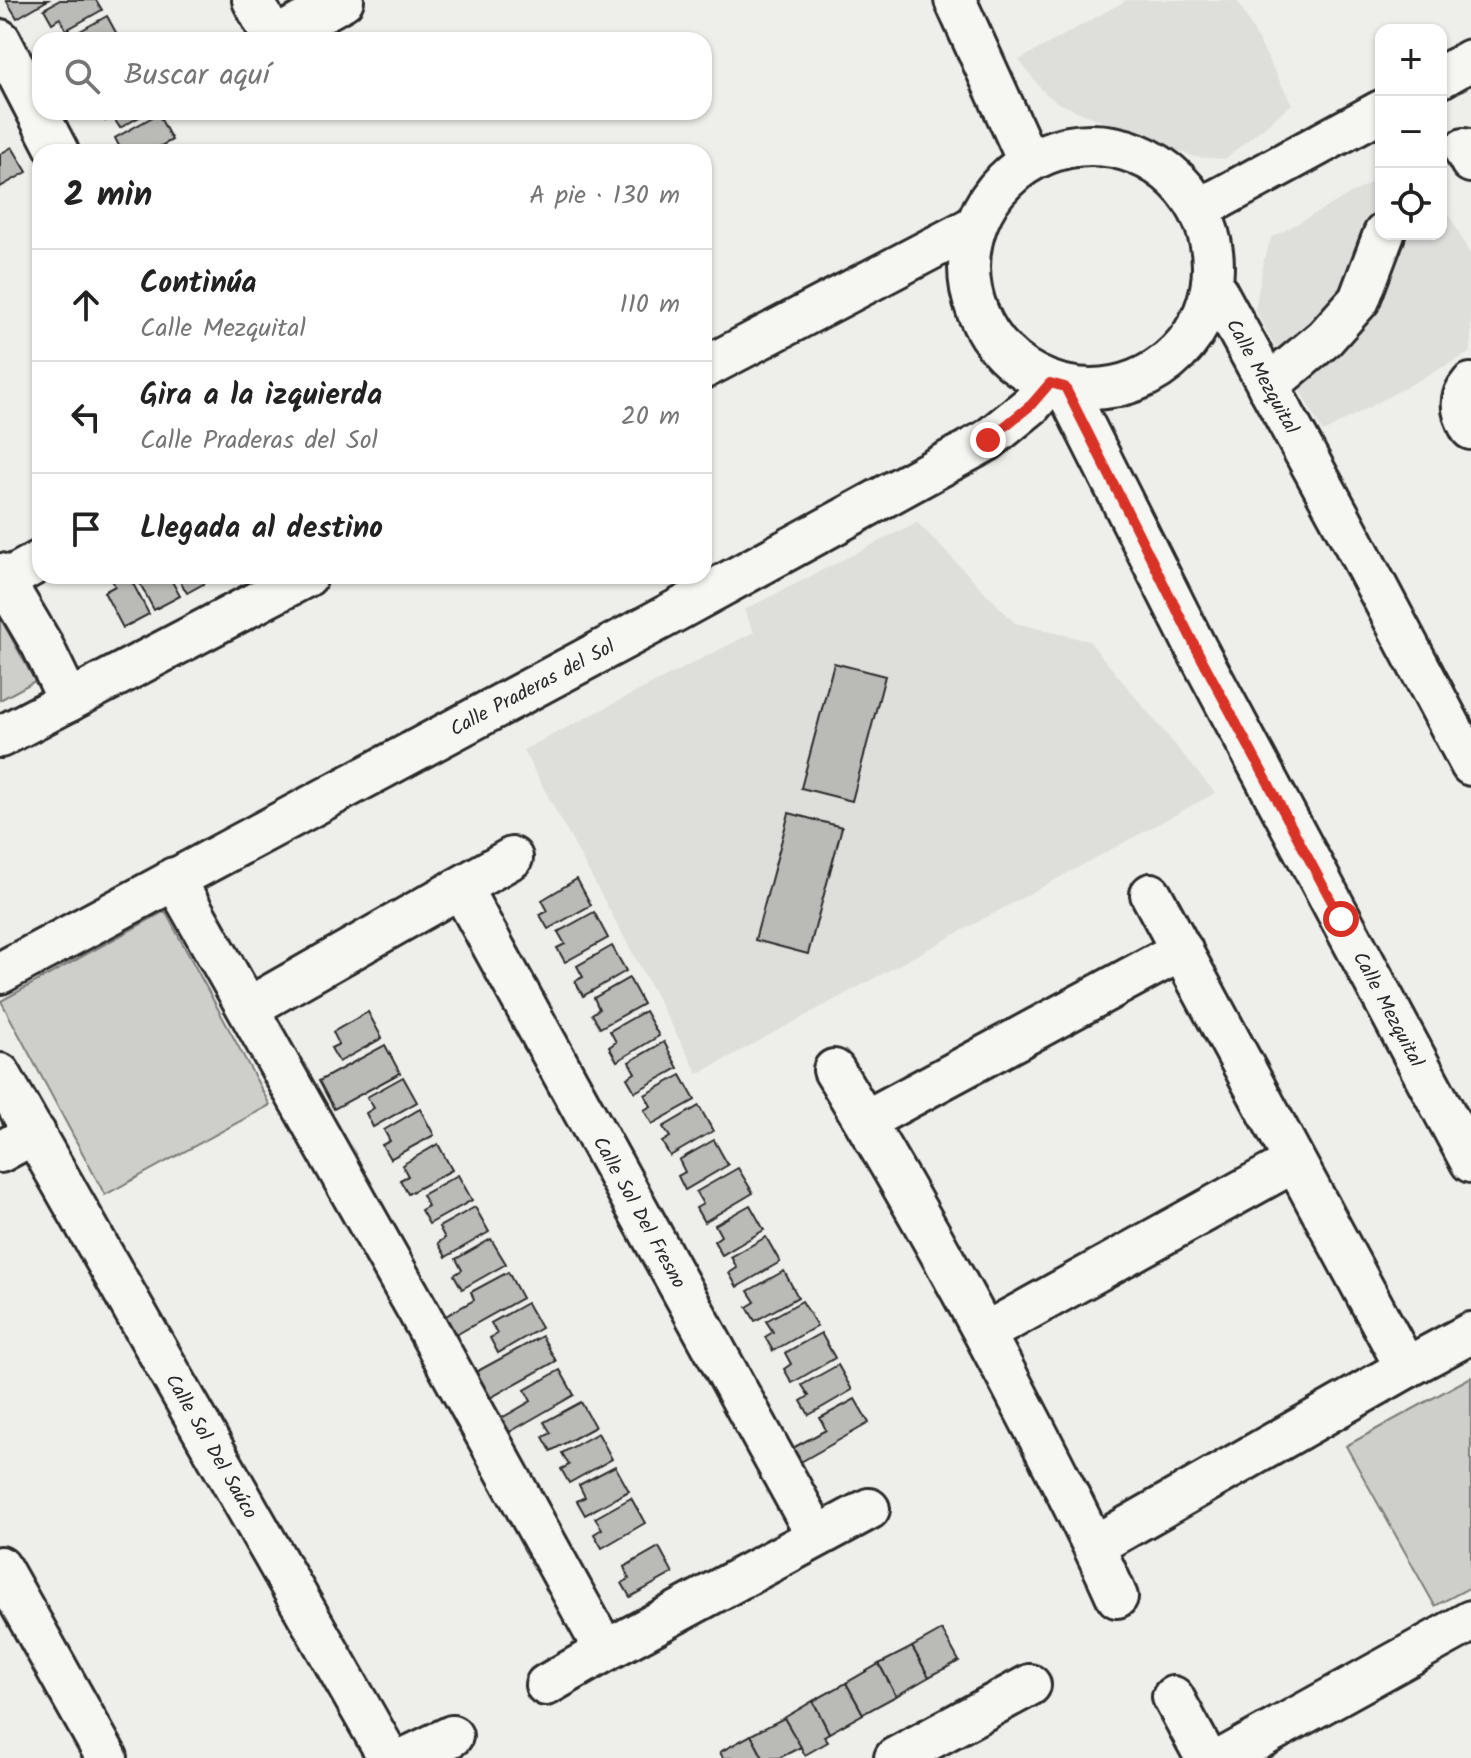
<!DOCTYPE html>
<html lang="es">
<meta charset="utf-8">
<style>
:root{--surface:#fff;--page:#f6f6f6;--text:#222;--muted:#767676;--line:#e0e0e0}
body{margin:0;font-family:Kalam,sans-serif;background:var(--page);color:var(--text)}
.controls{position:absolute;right:24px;top:24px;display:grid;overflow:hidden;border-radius:16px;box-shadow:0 2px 6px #0004}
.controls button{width:72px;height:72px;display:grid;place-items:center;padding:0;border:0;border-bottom:2px solid var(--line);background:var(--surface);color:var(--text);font:40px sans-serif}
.stop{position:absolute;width:24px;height:24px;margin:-18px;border:6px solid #d93025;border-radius:50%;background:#fff}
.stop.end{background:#d93025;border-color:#fff;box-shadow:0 2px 8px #0008}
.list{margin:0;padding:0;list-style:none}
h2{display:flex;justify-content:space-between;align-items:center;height:104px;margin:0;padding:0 32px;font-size:34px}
h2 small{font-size:26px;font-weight:400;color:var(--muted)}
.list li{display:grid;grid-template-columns:52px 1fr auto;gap:24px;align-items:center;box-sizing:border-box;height:112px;padding:0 32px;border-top:2px solid var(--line)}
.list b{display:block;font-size:30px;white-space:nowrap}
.list p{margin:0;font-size:26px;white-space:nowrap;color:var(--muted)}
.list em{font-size:26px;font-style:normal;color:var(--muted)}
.icon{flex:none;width:44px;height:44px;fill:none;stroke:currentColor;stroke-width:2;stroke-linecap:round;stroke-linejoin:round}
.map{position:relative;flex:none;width:1471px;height:1758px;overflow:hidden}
.search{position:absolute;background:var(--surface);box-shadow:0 2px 6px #0004;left:32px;top:32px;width:680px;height:88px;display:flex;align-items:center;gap:20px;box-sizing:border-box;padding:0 28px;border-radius:24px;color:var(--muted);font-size:30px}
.panel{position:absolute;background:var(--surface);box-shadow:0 2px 6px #0004;left:32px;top:144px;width:680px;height:440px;border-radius:24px}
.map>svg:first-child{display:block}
</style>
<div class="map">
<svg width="1471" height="1758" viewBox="0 0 1471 1758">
<rect width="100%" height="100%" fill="#eeeeea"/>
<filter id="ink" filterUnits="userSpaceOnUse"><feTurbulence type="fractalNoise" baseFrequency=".0125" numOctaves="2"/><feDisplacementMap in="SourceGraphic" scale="16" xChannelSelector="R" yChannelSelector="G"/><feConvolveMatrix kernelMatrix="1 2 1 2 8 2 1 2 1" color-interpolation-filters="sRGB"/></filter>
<g filter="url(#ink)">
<g fill="#dededb">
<polygon points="1127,0 1237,0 1292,104 1225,159 1195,157 1125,131 1056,102 1042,90 1019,60"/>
<polygon points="1381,177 1381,234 1441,234 1441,199 1471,256 1471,352 1323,432 1255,310 1264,260 1271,238"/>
<polygon points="917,522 1015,623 1089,641 1215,793 698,1074 523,750 754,632 744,610"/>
</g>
<g fill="#cececa" stroke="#7c7c7a" stroke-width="2">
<polygon points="0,617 35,681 0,700"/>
<polygon points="165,911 270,1105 105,1195 1,1001"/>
<polygon points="1471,1377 1471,1587 1435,1606 1346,1446"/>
</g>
<g fill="#babab7" stroke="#2b2b2b" stroke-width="2">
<polygon points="6,0 48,0 17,18"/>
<polygon points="60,0 96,0 102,10 66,30 60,18 52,23 44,9"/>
<polygon points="107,16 120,40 64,40"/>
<polygon points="100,112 148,112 120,128 113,117 105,121"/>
<polygon points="158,114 172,140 150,152 132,152 130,148 122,152 115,138"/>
<polygon points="12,147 27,172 0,187 0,154"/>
<polygon points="115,576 129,576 149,614 123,628 104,592 115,586 111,578"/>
<polygon points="136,576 169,576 180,596 154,610"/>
<polygon points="177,576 211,576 212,579 187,593"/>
<polygon points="834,663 885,676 852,801 801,788"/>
<polygon points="789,813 842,827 808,954 755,940"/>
<polygon points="577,879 591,905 548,929 540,915 548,911 542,900"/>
<polygon points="594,912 608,938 565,962 557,948 565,944 558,932"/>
<polygon points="612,946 626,971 583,996 575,981 583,977 577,966"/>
<polygon points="629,978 643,1004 600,1028 592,1014 599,1009 594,998"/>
<polygon points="645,1011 659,1036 617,1061 609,1047 616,1042 610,1031"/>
<polygon points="368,1012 382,1038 339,1062 331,1048 339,1044 333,1032"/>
<polygon points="664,1042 678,1068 635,1092 627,1078 635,1073 629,1062"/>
<polygon points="385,1045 400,1073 334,1109 319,1081"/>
<polygon points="681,1075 695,1100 652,1124 644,1110 651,1106 645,1095"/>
<polygon points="403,1077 417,1102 373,1127 366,1113 374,1108 367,1097"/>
<polygon points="699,1106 713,1131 670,1156 662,1142 670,1137 663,1127"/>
<polygon points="420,1109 434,1135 390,1159 382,1145 390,1141 384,1130"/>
<polygon points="714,1140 728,1165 685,1190 678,1176 685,1172 679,1160"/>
<polygon points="438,1144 452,1170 408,1194 400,1180 408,1176 402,1165"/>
<polygon points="738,1168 753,1193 704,1222 696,1208 703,1204 696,1192"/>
<polygon points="458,1175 472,1200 429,1224 421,1210 428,1206 422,1195"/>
<polygon points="750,1205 764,1230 722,1255 714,1241 721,1236 715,1225"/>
<polygon points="475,1207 489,1232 446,1257 438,1243 445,1238 439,1227"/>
<polygon points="766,1237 780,1262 737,1287 729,1273 737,1268 731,1257"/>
<polygon points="491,1239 506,1264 462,1289 454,1275 462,1270 456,1259"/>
<polygon points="784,1271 798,1297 755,1321 747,1307 755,1302 748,1291"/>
<polygon points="508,1272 522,1298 454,1336 444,1317 474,1300 471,1292"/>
<polygon points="802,1301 817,1326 773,1351 765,1337 773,1332 766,1321"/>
<polygon points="527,1303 541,1328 498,1353 490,1338 497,1334 491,1323"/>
<polygon points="821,1333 835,1358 792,1383 784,1369 791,1364 785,1353"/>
<polygon points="542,1336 556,1361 490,1398 476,1372"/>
<polygon points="838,1365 852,1390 809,1415 801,1401 809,1396 802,1385"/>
<polygon points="560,1370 574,1395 508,1433 500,1419 531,1401 525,1390"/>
<polygon points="855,1399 869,1423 799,1463 791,1449 826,1430 820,1418"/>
<polygon points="581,1402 595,1427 551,1451 543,1437 551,1433 544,1422"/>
<polygon points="598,1433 612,1459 569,1483 561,1469 569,1465 562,1453"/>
<polygon points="615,1466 629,1491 585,1515 577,1501 585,1497 579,1485"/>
<polygon points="631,1498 645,1523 602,1548 594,1534 602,1529 595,1518"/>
<polygon points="659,1547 673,1573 630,1597 622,1583 629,1579 624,1567"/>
<polygon points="942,1630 959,1661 929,1677 912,1647"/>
<polygon points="912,1647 929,1677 896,1696 879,1664"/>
<polygon points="879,1664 896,1696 863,1714 846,1683"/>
<polygon points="846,1683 863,1714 829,1733 813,1701"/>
<polygon points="813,1701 829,1733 824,1736 828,1742 805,1755 784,1718"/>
<polygon points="784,1718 801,1747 779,1758 763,1758 751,1735"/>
<polygon points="751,1735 763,1758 723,1758 720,1752"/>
</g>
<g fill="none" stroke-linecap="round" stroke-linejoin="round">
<defs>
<g id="minor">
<polyline points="253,0 274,40"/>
<polyline points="955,0 1028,161"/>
<polyline points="273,39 343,0"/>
<polyline points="0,40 58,152"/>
<polyline points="1441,77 1471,60"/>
<circle cx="1091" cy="267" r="122"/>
<polyline points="1464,149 1471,162"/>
<polyline points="1200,209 1381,111"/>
<polyline points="1212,283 1340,517 1471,765"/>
<polyline points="704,368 975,226"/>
<path d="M1471,384C1458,399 1462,414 1471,429"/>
<polyline points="1268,386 1325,338 1359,300 1384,234"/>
<polyline points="1065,387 1196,648 1471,1162"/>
<polyline points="0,574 42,645 69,701"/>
<polyline points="4,581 40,561"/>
<polyline points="0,737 307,576"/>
<polyline points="174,878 417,1309 605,1651"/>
<polyline points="461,888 817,1536"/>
<polyline points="1151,894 1406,1368"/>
<polyline points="0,973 672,613 988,440 1031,405 1050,383"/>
<polyline points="248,1008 512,858"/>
<path d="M834,1070C904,1185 969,1302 1031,1422C1061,1480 1091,1538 1117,1597"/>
<polyline points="0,1074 389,1758"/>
<polyline points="865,1121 1182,950"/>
<polyline points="0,1152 35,1133"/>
<polyline points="985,1333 1294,1162"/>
<polyline points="1094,1546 1406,1368 1471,1333"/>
<polyline points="0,1567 107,1758"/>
<polyline points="546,1685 605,1651 869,1509"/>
<polyline points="1173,1697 1206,1758"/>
<polyline points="406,1758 452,1736"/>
<polyline points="895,1758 1030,1685"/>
<polyline points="1224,1758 1471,1621"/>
</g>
</defs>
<use href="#minor" stroke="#2b2b2b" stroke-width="46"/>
<use href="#minor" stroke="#f6f6f2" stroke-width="40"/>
</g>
</g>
<g fill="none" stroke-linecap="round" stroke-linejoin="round" filter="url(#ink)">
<polyline stroke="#d93025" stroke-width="10" points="988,440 1031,405 1050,383 1065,387 1196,648 1341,919"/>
</g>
<g text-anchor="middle" stroke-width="7" stroke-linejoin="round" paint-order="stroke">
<g font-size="20" fill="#2b2b2b" stroke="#f6f6f2">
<text transform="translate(1263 376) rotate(61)" y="7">Calle Mezquital</text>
<text transform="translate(532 687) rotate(-28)" y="7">Calle Praderas del Sol</text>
<text transform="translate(1389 1009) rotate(62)" y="7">Calle Mezquital</text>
<text transform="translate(640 1212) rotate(61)" y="7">Calle Sol Del Fresno</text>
<text transform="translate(212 1446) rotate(60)" y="7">Calle Sol Del Saúco</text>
</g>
</g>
</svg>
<div class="controls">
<button>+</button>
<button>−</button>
<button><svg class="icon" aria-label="locate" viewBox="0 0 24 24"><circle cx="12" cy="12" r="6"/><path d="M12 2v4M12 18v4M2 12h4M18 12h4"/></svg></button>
</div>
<div class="stop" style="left:1341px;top:919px"></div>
<div class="stop end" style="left:988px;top:440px"></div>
<div class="search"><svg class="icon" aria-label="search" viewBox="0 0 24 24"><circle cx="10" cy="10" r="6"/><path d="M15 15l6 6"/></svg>Buscar aquí</div>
<section class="panel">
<h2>2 min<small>A pie · 130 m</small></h2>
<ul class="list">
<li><svg class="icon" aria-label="ahead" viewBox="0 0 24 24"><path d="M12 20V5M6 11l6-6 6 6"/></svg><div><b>Continúa</b><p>Calle Mezquital</p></div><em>110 m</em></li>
<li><svg class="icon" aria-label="left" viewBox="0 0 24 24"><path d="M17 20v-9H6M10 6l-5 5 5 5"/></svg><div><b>Gira a la izquierda</b><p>Calle Praderas del Sol</p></div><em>20 m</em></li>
<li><svg class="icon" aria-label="arrive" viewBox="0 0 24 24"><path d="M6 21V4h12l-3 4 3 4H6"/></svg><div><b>Llegada al destino</b></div></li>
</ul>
</section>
</div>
